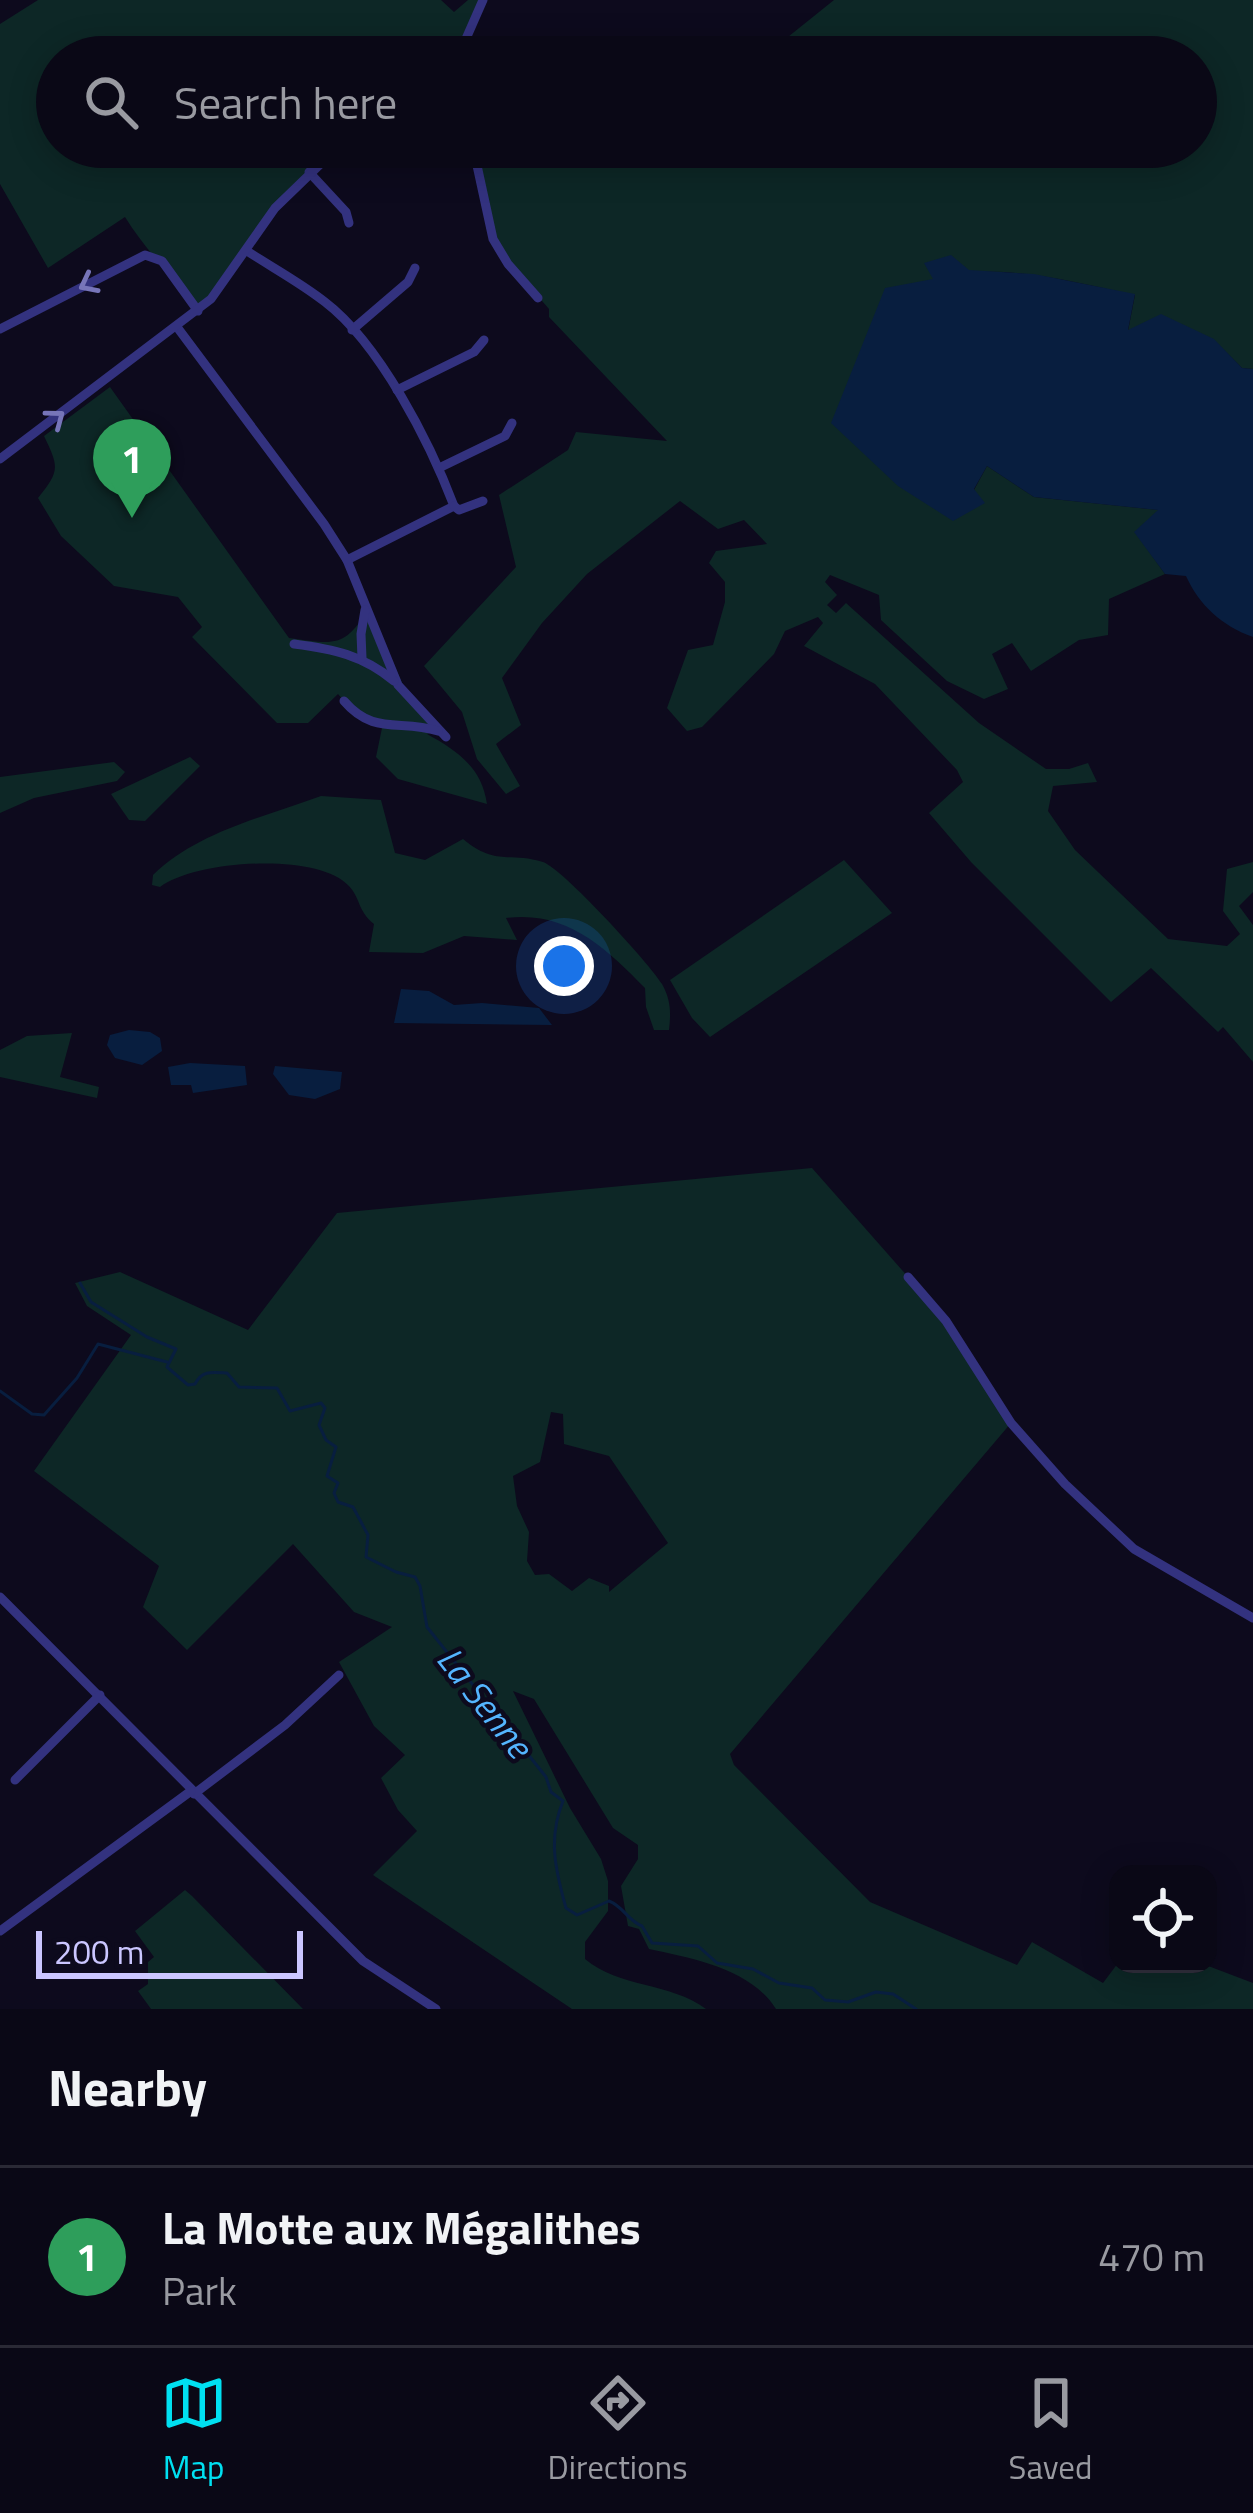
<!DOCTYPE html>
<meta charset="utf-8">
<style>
:root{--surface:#0a0816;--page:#13111f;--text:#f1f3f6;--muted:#999aa1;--line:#2a2935;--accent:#00e0f1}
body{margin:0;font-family:"Titillium Web",sans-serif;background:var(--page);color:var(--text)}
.controls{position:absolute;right:36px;bottom:36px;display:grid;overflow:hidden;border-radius:24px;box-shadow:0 6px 30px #0003}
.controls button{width:108px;height:108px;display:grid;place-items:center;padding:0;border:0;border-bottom:3px solid var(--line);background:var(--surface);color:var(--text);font:60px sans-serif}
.scale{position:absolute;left:36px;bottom:30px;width:267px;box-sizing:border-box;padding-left:12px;border:6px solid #cbc6ff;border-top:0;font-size:33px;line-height:42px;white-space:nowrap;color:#cbc6ff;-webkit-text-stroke:9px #0d0a1d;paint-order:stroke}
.you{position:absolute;left:564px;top:966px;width:42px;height:42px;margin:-30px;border:9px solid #fff;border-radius:50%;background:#1a73e8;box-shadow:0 0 0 18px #1a73e833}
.badge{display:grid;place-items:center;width:78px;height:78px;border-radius:50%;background:var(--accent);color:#fff;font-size:39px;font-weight:700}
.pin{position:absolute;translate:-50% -99px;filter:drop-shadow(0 3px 6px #0008)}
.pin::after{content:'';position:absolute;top:63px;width:42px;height:36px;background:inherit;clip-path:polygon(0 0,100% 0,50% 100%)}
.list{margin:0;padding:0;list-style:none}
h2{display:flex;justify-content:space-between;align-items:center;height:156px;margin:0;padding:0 48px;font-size:51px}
h2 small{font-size:39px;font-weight:400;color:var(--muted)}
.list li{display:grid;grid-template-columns:78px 1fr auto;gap:36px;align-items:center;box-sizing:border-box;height:180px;padding:0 48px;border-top:3px solid var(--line)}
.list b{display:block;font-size:45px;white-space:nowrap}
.list p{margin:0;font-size:39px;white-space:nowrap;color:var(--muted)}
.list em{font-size:39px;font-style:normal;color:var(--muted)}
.icon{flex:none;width:66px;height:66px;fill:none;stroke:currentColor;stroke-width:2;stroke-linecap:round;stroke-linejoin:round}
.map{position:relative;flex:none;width:1253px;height:2009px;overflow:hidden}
.search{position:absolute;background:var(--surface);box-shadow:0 6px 30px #0003;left:36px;right:36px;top:36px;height:132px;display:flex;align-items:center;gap:30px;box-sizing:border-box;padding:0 42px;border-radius:66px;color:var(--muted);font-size:45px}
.sheet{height:336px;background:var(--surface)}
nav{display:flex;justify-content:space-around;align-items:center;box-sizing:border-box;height:168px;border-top:3px solid var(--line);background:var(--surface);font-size:33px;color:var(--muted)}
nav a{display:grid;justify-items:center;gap:6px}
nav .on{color:var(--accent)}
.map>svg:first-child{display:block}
</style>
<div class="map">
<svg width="1253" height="2009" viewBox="0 0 1253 2009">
<rect width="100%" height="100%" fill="#0d0a1d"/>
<g fill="#0d2726" fill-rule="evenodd">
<path d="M38,0H441L454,12L468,0H481L458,57H57V147H338L309,172L198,311C173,277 147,252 125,217L48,268L0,184V24Z"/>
<path d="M834,0H1253V369L1242,368L1213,339L1128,331L1135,295C1068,281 1001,261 934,279L974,490L987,466L1034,497L1159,510L1135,532L1165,574L1109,599L1108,635L1079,640L1031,671L1012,643L992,654L1008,689L984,699L947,681L881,620L879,595L830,575L825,582L837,595L827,605L836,613L846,603L979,723L1046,769H1069L1088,763L1097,782L1053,786L1048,811L1075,850L1168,939L1227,946L1240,934L1223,911L1227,869L1253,862V892L1239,906L1253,925V1062L1223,1027L1218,1032L1151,968L1111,1002L971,862L929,813L963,782L957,770L875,684L804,646L823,623L818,617L785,631L774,654L702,727L687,731L667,708L688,650L713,645L725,602V582L709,563L716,551L767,544L744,520L718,529L680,501L587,574L542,623L502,678L521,725L496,744L520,786L506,794L477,759L462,712L424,666L516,567L499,495L568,450L576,432L667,441L549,317V309L498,250L473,150L479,147H1196V57H763Z"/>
<path d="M110,387L289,638C334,644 345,649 369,607L403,685L441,730L427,734C458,751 482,768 487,804L398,779L376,757L382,728L355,713L338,694L308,723H277L192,637L202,627L178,597L114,586L61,536L38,498C60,471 59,467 44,436Z"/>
<polygon points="190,757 200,766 145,821 129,820 111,794"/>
<polygon points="114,762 125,772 117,781 34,798 0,813 0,777"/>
<path d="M321,796L381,800L395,853L425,860L463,839C497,867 508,851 543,862C562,868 650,964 662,984C671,1000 671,1013 669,1030H654L646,1007L645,988C605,947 566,910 506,918L517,940L464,936L423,953L369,952L374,924C357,910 361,899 349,886C317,851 194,861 160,887L152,885L153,875C197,832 264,817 321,796Z"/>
<polygon points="844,860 892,913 710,1037 692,1018 670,980"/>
<polygon points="72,1033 60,1077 99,1087 97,1098 0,1077 0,1050 27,1036"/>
<path d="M812,1168L939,1312L1011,1423L730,1754L734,1765L870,1902L1017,1965L1032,1942L1103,1983L1118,1963L1203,1964L1253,1983V2009H776C751,1969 692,1958 649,1949L639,1929L628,1926L621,1886L638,1859V1845L613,1828L534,1699L513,1691L570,1808L601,1859L608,1881V1911L585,1942V1959C619,1988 670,1982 706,2009H572L373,1875L417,1831L398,1810L381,1778L405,1755L374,1726L339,1662L392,1627L354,1612L293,1544L187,1650L143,1607L159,1566L34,1471L131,1335L87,1306L75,1283L120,1272L248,1330L337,1213ZM551,1412L563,1414L564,1444L609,1456L668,1543L609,1592V1586L589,1578L572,1591L549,1574L535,1575L527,1561L529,1532L517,1506L513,1476L540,1462Z"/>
<polygon points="185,1890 192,1896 303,2009 151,2009 138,1991 148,1984 148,1962 154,1957 135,1931"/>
</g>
<g fill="#081e3f">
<path d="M951,255L969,270L1034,274L1135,294L1128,330L1161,314L1214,339L1242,368L1253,369V637C1222,626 1199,605 1186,576L1165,574L1134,532L1158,510L1034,497L987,466L974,489L985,503L953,521L898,486L831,423L885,288L933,279L924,263Z"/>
<polygon points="401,989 429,991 454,1005 482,1003 539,1008 552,1025 394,1023"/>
<polygon points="129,1030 150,1032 160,1038 162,1051 142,1065 115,1058 107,1045 110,1035"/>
<polygon points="190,1063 245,1066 247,1085 193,1093 191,1085 171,1085 168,1067"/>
<polygon points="275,1066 342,1072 340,1089 315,1099 289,1095 273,1074"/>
</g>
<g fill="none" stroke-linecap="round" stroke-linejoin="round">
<g stroke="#081e3f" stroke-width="3">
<path d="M80,1283L91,1302L147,1337L176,1349L167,1367L188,1385L195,1384C202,1370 212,1372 227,1373L239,1387L277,1388L290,1411L321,1403L325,1408L319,1425L326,1440L336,1447L327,1476L338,1483L334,1493L338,1502L353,1507L368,1535L366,1557L396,1572L415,1577L420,1586L427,1627L546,1777L551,1792L563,1801C548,1838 555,1869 566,1908L577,1915L609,1901C624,1907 628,1921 642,1926L652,1943L698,1946L717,1963L753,1969L779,1983L812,1988L825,2000L848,2002L876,1992L893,1994L916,2009"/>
<polyline points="0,1391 32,1414 44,1415 77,1378 98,1344 167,1362"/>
</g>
<g stroke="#33327f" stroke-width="9">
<polyline points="458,57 483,0"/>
<polyline points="473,147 493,239 508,264 538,298"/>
<polyline points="309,172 346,212 349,223"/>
<path d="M247,251C273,268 301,283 325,302C380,344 430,443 454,506L347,560"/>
<polyline points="177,327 324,524 347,560 398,685 446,737"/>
<polyline points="0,329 145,255 162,261 198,311"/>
<polyline points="352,330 408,282 415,268"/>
<polyline points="397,390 474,352 484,340"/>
<polyline points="0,459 211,299 275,208 338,147"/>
<polyline points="439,468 505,436 512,423"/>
<polyline points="454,506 459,510 483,501"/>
<path d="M294,644C333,649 363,655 394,681"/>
<polyline points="362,658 361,634 365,610"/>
<path d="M344,701C374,736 400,719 438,731"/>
<polyline points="908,1277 946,1321 1011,1423 1065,1484 1134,1549 1253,1618"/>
<polyline points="0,1597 363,1961 436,2009"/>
<polyline points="15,1780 100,1695"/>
<polyline points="194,1794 285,1725 339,1675"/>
<polyline points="0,1931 191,1791"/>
</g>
</g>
<defs><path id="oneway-chevron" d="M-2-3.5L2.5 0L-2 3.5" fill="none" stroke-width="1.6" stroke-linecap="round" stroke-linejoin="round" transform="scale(3)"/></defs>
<g stroke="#7775b9">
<use href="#oneway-chevron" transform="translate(88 284) rotate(153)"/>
<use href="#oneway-chevron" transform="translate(56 418) rotate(-37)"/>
</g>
<g text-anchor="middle" stroke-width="9" stroke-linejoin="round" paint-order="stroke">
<g font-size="36" font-style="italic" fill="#54b5ff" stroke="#0d0a1d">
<text transform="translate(485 1702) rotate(52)" y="13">La Senne</text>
</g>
</g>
</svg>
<div class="controls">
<button><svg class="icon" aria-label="locate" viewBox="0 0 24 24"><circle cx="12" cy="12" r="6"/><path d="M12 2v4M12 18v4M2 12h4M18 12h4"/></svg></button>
</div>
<div class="scale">200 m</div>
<div class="you"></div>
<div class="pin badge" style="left:132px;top:518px;background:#2e9e5b">1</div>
<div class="search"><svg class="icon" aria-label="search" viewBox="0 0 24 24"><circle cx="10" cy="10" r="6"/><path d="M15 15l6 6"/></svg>Search here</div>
</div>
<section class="sheet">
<h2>Nearby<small></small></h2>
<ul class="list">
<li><span class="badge" style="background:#2e9e5b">1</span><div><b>La Motte aux Mégalithes</b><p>Park</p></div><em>470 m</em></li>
</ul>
</section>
<nav>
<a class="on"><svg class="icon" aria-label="map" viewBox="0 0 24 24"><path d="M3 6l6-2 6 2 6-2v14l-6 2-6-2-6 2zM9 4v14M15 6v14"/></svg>Map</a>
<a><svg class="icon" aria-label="directions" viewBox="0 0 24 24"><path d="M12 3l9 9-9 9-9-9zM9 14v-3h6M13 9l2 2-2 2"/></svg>Directions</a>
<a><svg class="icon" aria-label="saved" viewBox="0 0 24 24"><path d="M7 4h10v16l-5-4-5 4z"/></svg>Saved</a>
</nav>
